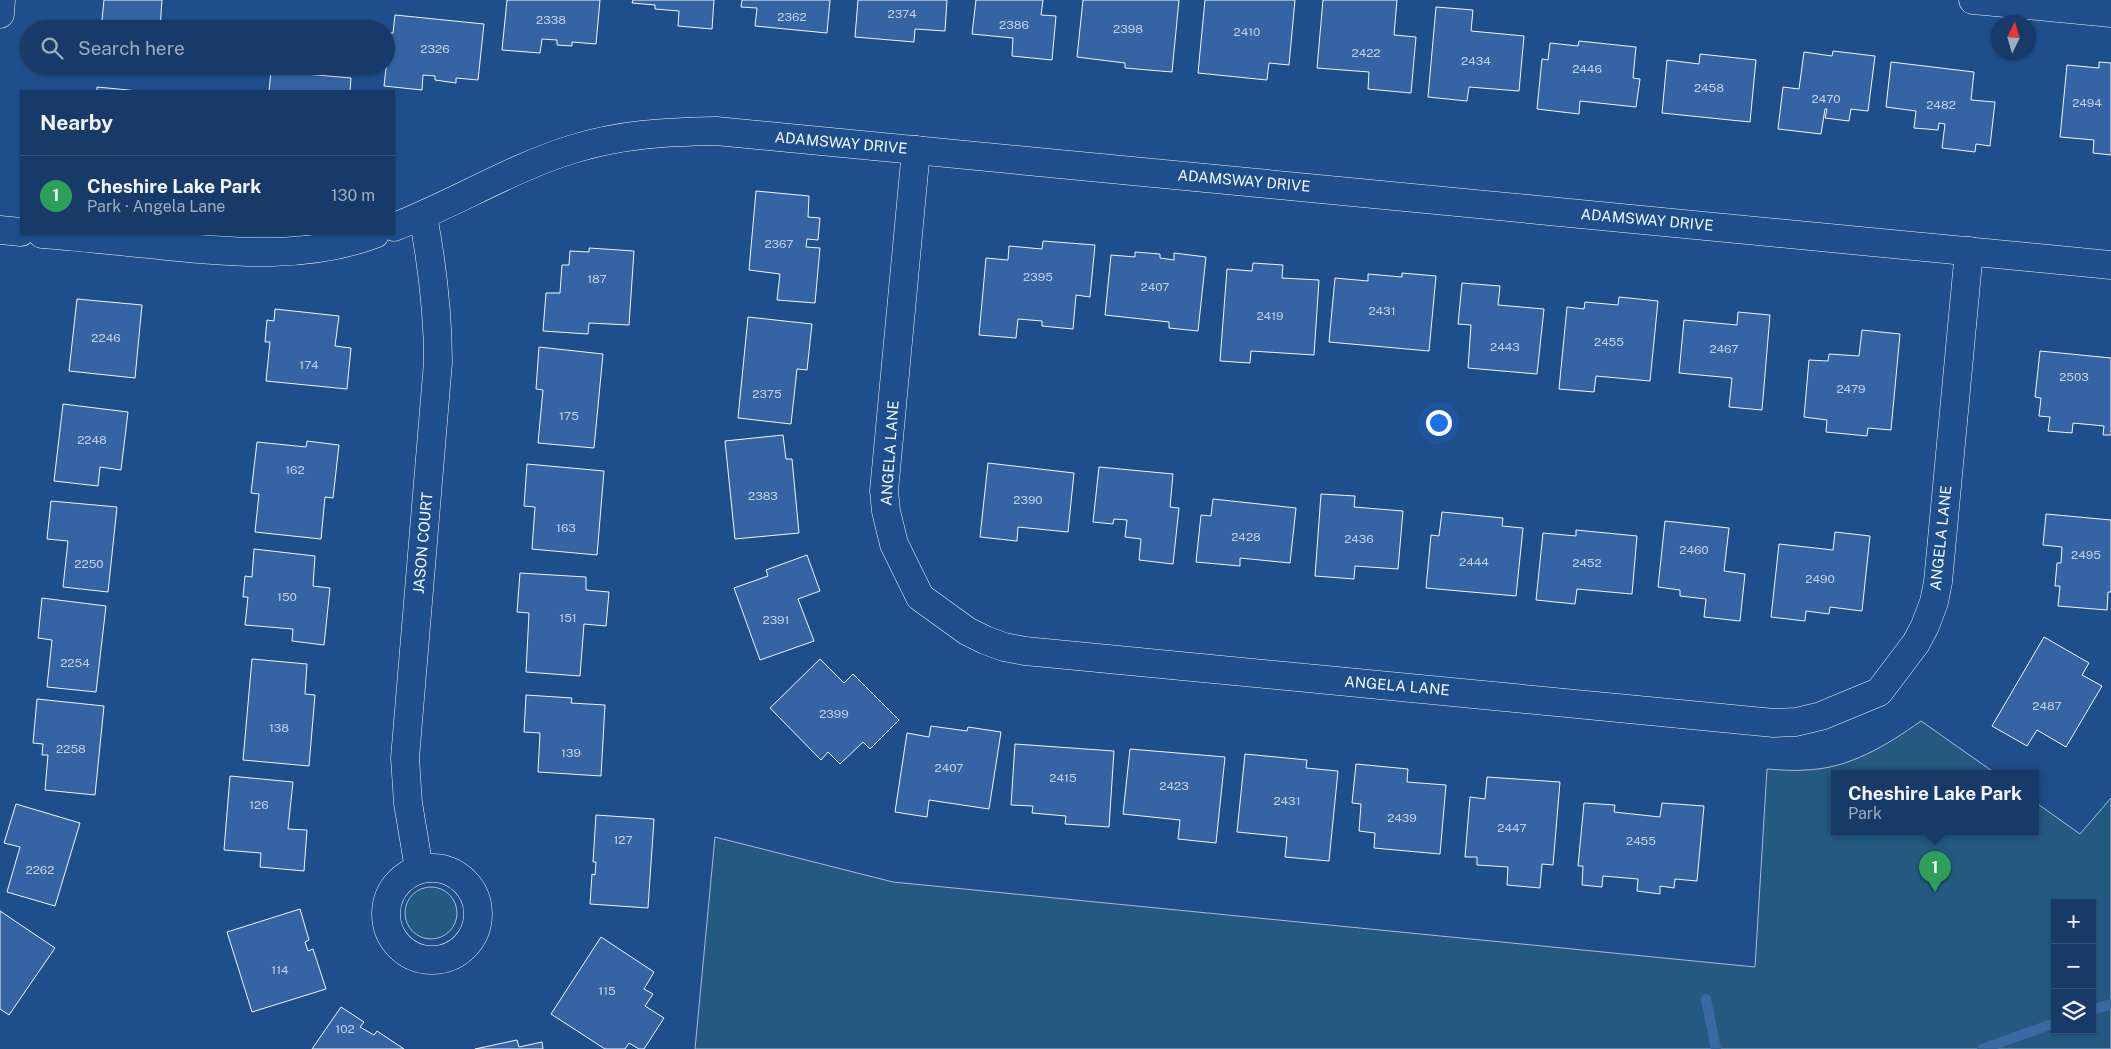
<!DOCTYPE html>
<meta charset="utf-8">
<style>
:root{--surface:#173a69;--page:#244571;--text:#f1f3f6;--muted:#9eadc0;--line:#36547d;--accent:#90b9f0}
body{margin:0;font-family:"Public Sans",sans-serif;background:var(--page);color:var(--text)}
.controls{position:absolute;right:15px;bottom:15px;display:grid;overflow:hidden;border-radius:0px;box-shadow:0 1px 4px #0004}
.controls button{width:45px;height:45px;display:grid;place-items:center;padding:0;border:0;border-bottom:1px solid var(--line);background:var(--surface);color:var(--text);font:25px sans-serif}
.compass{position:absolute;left:1991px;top:15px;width:45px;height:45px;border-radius:50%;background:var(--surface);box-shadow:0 1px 4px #0004;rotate:5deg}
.you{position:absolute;left:1438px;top:422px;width:18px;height:18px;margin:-12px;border:4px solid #fff;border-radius:50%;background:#1a73e8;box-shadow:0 0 0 8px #1a73e833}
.badge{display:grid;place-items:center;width:32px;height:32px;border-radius:50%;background:var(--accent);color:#fff;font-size:16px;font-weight:700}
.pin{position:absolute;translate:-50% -41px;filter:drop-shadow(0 1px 2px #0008)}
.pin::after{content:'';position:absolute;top:26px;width:18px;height:15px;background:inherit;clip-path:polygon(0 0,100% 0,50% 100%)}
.popup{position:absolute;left:1831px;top:770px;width:208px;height:65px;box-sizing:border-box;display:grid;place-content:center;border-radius:0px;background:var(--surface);filter:drop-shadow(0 1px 4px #0005);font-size:16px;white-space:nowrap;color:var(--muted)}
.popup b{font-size:19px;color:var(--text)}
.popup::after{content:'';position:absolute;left:50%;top:100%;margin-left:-10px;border:10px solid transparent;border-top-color:var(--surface)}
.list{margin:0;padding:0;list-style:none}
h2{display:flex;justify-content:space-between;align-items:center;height:65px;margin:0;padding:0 20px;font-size:21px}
h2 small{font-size:16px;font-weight:400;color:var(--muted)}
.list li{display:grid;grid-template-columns:32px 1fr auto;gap:15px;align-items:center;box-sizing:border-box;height:80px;padding:0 20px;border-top:1px solid var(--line)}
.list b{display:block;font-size:19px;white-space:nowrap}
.list p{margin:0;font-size:16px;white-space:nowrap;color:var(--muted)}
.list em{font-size:16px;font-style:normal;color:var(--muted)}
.icon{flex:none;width:28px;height:28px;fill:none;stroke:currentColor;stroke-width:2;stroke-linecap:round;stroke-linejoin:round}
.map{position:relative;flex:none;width:2111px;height:1049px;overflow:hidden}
.search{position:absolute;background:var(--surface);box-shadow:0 1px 4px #0004;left:20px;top:20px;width:375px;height:55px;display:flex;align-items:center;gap:12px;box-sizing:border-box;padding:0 18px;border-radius:28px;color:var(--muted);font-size:19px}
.panel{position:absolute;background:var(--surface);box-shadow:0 1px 4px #0004;left:20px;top:90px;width:375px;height:145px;border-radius:0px}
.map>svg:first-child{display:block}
</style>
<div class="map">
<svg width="2111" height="1049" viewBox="0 0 2111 1049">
<rect width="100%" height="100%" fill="#1f4e8c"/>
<g fill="#245a82" stroke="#a8bbd7" fill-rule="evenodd">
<path d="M1921,721L1995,773H1835V831H2035V802L2080,834L2111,798V1049H695L715,837L893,882L1755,967L1767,769C1780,770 1793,771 1805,770C1849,769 1887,745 1921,721ZM2055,903H2092V1030H2055Z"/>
<circle cx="431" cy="913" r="26"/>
</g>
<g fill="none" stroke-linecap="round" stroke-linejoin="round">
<g stroke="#3b69a3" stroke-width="10">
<polyline points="1706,999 1716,1049"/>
<polyline points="2092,1010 2111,1004"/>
<polyline points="1982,1049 2055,1023"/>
</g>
</g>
<g fill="#3563a3" stroke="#f2f6ff">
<polygon points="104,0 162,0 160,29 101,29"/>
<polygon points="507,0 600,0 596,44 572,42 572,46 557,45 557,40 542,39 540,53 502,50"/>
<polygon points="633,0 714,0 712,29 678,26 679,11 655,9 655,5 632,3"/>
<polygon points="742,0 830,0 827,33 755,26 757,8 741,7"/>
<polygon points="858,0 947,0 945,31 915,29 914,42 855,37"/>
<polygon points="976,0 1043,0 1041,15 1056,16 1052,60 1012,56 1013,38 972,34"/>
<polygon points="1083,0 1179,0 1172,72 1125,68 1125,63 1077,57"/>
<polygon points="1205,0 1295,0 1289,65 1269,63 1267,80 1198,73"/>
<polygon points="1323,0 1397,0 1394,35 1416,37 1411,93 1368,89 1369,72 1317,68"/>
<polygon points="1436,7 1473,10 1471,31 1524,36 1519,91 1469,87 1467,101 1428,97"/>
<polygon points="395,15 484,24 478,80 456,78 456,83 435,80 435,76 423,75 422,90 384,86 390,33 393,33"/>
<polygon points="1579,41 1636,47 1633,78 1640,79 1636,107 1580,101 1579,114 1537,109 1542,59 1548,60 1550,43 1578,46"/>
<polygon points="1833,51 1875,56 1868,111 1851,109 1849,121 1825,118 1827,109 1825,109 1821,134 1778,129 1783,87 1799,89 1804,52 1832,56"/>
<polygon points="1700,54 1756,60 1750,122 1662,113 1667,60 1699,64"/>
<polygon points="1891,62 1974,72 1971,100 1995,102 1990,146 1976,144 1975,152 1942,148 1945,124 1939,123 1938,130 1914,128 1916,111 1886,107"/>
<polygon points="2099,62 2111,63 2111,155 2093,153 2094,140 2060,137 2067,65 2099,68"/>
<polygon points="271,71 351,78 350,91 269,91"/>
<polygon points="97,87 139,91 97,91"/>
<polygon points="756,191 809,196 808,217 820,218 818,240 807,239 806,247 820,248 815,303 777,300 780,274 749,270"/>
<polygon points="1043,241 1095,245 1090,297 1076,295 1073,329 1042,326 1042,321 1018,319 1016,338 979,335 986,258 1008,260 1009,246 1042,249"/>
<polygon points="589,248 634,251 629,325 589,323 588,334 543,331 546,293 560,293 562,265 569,265 570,251 589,252"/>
<polygon points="1135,252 1160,254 1160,258 1174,260 1174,253 1206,257 1198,331 1169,328 1169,322 1105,315 1111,255 1135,257"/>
<polygon points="1253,263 1283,265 1282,278 1319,280 1314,355 1251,351 1250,363 1220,361 1227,269 1252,271"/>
<polygon points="1402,273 1436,276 1429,351 1329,342 1335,278 1368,281 1368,274 1402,277"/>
<polygon points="1462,283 1500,286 1498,305 1544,309 1537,374 1468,368 1471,325 1458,324"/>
<polygon points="1619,297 1658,301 1650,381 1596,376 1594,392 1559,389 1567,307 1584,309 1585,302 1618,305"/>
<polygon points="77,299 142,305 135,378 69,371"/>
<polygon points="275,309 339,316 335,346 351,348 347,389 266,381 270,342 265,342 267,320 274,321"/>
<polygon points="1738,312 1770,315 1762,410 1729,407 1732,378 1679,373 1684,320 1737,325"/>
<polygon points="748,317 812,324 807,370 797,369 791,424 738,418"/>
<polygon points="1862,330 1900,334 1891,430 1868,428 1867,436 1826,432 1827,420 1804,417 1809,360 1828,361 1829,354 1859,356"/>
<polygon points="539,347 603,354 594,448 538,443 543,390 536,389"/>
<polygon points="2040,351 2111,358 2111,435 2103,435 2104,426 2073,423 2072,433 2048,431 2050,417 2039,416 2041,398 2035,397"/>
<polygon points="63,404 128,412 121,470 100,467 98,486 54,481"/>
<polygon points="783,435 786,459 792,459 799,533 735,539 725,441"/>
<polygon points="307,441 339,445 333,498 325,497 321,539 255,532 259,494 251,493 257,442 306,447"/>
<polygon points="988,463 1074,473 1068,532 1018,527 1017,541 980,537"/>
<polygon points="527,464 604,471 597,555 532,549 535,507 524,506"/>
<polygon points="1099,467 1173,474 1170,507 1179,508 1173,564 1139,560 1141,539 1125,537 1127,520 1114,519 1113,524 1093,522"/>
<polygon points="1321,494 1355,496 1354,507 1403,511 1398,569 1355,566 1354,579 1315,576"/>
<polygon points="1213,499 1296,508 1290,563 1240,558 1240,566 1196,562 1201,515 1211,516"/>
<polygon points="51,501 117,507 108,592 63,587 68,541 47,539"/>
<polygon points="1442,512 1503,518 1502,526 1523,528 1516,596 1426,588 1431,535 1439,536"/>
<polygon points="2046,514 2111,520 2111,592 2108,592 2107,610 2058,606 2060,586 2055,586 2057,563 2061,563 2062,547 2043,545"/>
<polygon points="1665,521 1729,528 1724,571 1745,574 1740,621 1704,617 1706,599 1680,596 1680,590 1658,587"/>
<polygon points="1576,530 1637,536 1632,594 1577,589 1575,604 1536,600 1543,533 1576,536"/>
<polygon points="1835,532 1870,536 1862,611 1830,607 1829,614 1806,611 1805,621 1771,617 1779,544 1833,550"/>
<polygon points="254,549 315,556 313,586 330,588 324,645 292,641 293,629 245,625 248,597 243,597 245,576 252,577"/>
<polygon points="807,555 820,591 798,599 814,641 760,660 734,588 768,576 766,570"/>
<polygon points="520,573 586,577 586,590 609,592 606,626 584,624 580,676 526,672 529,613 517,612"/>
<polygon points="42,598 106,606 96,692 47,687 52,640 38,638"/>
<polygon points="2044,637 2089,663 2082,675 2102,686 2066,747 2037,730 2027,746 1992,726"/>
<polygon points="252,659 307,664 305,694 315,695 309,766 243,760"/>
<polygon points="820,659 844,683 853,674 899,720 870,749 863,742 840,764 828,752 821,760 770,708"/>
<polygon points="526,695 572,698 571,703 605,705 601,776 538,772 540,733 524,732"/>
<polygon points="37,699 104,706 95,795 45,790 48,755 42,755 43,744 33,743"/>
<polygon points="931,726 967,731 968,727 1001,732 989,809 929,800 927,817 895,812 907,733 929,737"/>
<polygon points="1015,744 1114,751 1109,827 1065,824 1066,816 1032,813 1033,806 1011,805"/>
<polygon points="1130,749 1225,757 1216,843 1178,839 1180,820 1123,814"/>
<polygon points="1245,754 1307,760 1306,768 1338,771 1329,861 1285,857 1287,837 1237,832"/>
<polygon points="1356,764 1408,769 1407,782 1446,785 1440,854 1374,848 1375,833 1359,831 1361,804 1352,803"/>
<polygon points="230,776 293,782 288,829 307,830 304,871 260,867 261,853 224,850"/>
<polygon points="1487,777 1560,782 1553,865 1542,864 1540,888 1507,885 1508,867 1477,865 1477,857 1465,857 1470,797 1485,799"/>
<polygon points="1584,803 1615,805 1614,812 1660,817 1662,803 1704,806 1697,881 1675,879 1674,888 1660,886 1660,894 1637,891 1638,879 1603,876 1602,887 1582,885 1583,866 1578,866"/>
<polygon points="16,804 80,823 55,906 7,892 20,847 4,843"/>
<polygon points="596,815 654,819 648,908 590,904 592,874 595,875 596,862 593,862"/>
<polygon points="300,909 309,940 305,942 308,951 313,949 326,989 252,1012 227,932"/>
<polygon points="0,911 55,948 9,1015 0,1009"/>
<polygon points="601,937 654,972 644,989 653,994 645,1006 664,1018 644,1049 639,1049 629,1043 625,1049 605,1049 551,1014"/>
<polygon points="341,1007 364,1022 360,1027 374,1035 377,1031 404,1049 312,1049"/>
<polygon points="517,1040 519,1047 542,1042 543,1049 475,1049"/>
</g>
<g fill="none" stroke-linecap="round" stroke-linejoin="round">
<defs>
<g id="street">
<polyline points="1973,0 2111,13"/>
<polyline points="0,14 1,0"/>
<polyline points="916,150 884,491 886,511 894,544 920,597 967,631 985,640 1004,647 1025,651 1774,723 1796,722 1821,716 1879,692 1916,643 1925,626 1934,602 1938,582 1969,251"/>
<path d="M394,227C454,204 511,168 573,149C622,134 665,132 716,131L2111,265"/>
<polyline points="0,230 21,232"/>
<path d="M42,234C84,237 125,242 167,246C236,253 308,259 375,234"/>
<circle cx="432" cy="914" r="46"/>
<path d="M419,869L408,803L405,758L438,362C438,313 432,264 423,216"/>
</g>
</defs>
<use href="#street" stroke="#f2f6ff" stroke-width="29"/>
<use href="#street" stroke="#1f4e8c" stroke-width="28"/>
</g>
<g text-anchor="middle" stroke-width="4" stroke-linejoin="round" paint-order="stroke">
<g font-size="12" fill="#c3d1e8">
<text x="902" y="18">2374</text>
<text x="792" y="21">2362</text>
<text x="551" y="24">2338</text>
<text x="1014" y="29">2386</text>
<text x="1128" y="33">2398</text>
<text x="1247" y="36">2410</text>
<text x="435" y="53">2326</text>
<text x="1366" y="57">2422</text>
<text x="1476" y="65">2434</text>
<text x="1587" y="73">2446</text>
<text x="1709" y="92">2458</text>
<text x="1826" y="103">2470</text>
<text x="2087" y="107">2494</text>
<text x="1941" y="109">2482</text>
<text x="779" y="248">2367</text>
<text x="1038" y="281">2395</text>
<text x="597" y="283">187</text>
<text x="1155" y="291">2407</text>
<text x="1382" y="315">2431</text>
<text x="1270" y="320">2419</text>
<text x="106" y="342">2246</text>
<text x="1609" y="346">2455</text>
<text x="1505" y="351">2443</text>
<text x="1724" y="353">2467</text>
<text x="309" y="369">174</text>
<text x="2074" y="381">2503</text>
<text x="1851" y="393">2479</text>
<text x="767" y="398">2375</text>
<text x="569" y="420">175</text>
<text x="92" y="444">2248</text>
<text x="295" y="474">162</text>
<text x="763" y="500">2383</text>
<text x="1028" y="504">2390</text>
<text x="566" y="532">163</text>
<text x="1246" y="541">2428</text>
<text x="1359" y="543">2436</text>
<text x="1694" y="554">2460</text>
<text x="2086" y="559">2495</text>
<text x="1474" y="566">2444</text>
<text x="1587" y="567">2452</text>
<text x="89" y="568">2250</text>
<text x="1820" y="583">2490</text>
<text x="287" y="601">150</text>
<text x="568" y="622">151</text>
<text x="776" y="624">2391</text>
<text x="75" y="667">2254</text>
<text x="2047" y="710">2487</text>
<text x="834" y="718">2399</text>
<text x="279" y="732">138</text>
<text x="71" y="753">2258</text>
<text x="571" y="757">139</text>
<text x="949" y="772">2407</text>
<text x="1063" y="782">2415</text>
<text x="1174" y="790">2423</text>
<text x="1287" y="805">2431</text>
<text x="259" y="809">126</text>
<text x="1402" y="822">2439</text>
<text x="1512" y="832">2447</text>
<text x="623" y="844">127</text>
<text x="1641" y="845">2455</text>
<text x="40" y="874">2262</text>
<text x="280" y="974">114</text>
<text x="607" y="995">115</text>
<text x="345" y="1033">102</text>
</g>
<g font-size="15" fill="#f2f6ff" stroke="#1f4e8c">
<text transform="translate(841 143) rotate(5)" y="5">ADAMSWAY DRIVE</text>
<text transform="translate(1244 181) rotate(5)" y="5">ADAMSWAY DRIVE</text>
<text transform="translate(1647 220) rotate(5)" y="5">ADAMSWAY DRIVE</text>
<text transform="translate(890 453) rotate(-86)" y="5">ANGELA LANE</text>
<text transform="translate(1941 538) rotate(-84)" y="5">ANGELA LANE</text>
<text transform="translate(423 543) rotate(-85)" y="5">JASON COURT</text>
<text transform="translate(1397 686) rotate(5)" y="5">ANGELA LANE</text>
</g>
</g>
</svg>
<div class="controls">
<button>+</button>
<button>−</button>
<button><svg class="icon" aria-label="layers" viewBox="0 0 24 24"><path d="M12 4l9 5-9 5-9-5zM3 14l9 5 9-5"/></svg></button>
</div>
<svg class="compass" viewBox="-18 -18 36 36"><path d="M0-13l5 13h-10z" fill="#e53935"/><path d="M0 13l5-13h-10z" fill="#9eadc0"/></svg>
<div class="you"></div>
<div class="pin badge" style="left:1935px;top:892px;background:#2e9e5b">1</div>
<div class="popup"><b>Cheshire Lake Park</b>Park</div>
<div class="search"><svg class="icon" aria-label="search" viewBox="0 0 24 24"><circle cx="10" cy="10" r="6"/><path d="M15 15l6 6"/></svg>Search here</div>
<section class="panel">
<h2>Nearby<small></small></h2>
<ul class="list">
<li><span class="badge" style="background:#2e9e5b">1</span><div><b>Cheshire Lake Park</b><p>Park · Angela Lane</p></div><em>130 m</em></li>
</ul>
</section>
</div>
